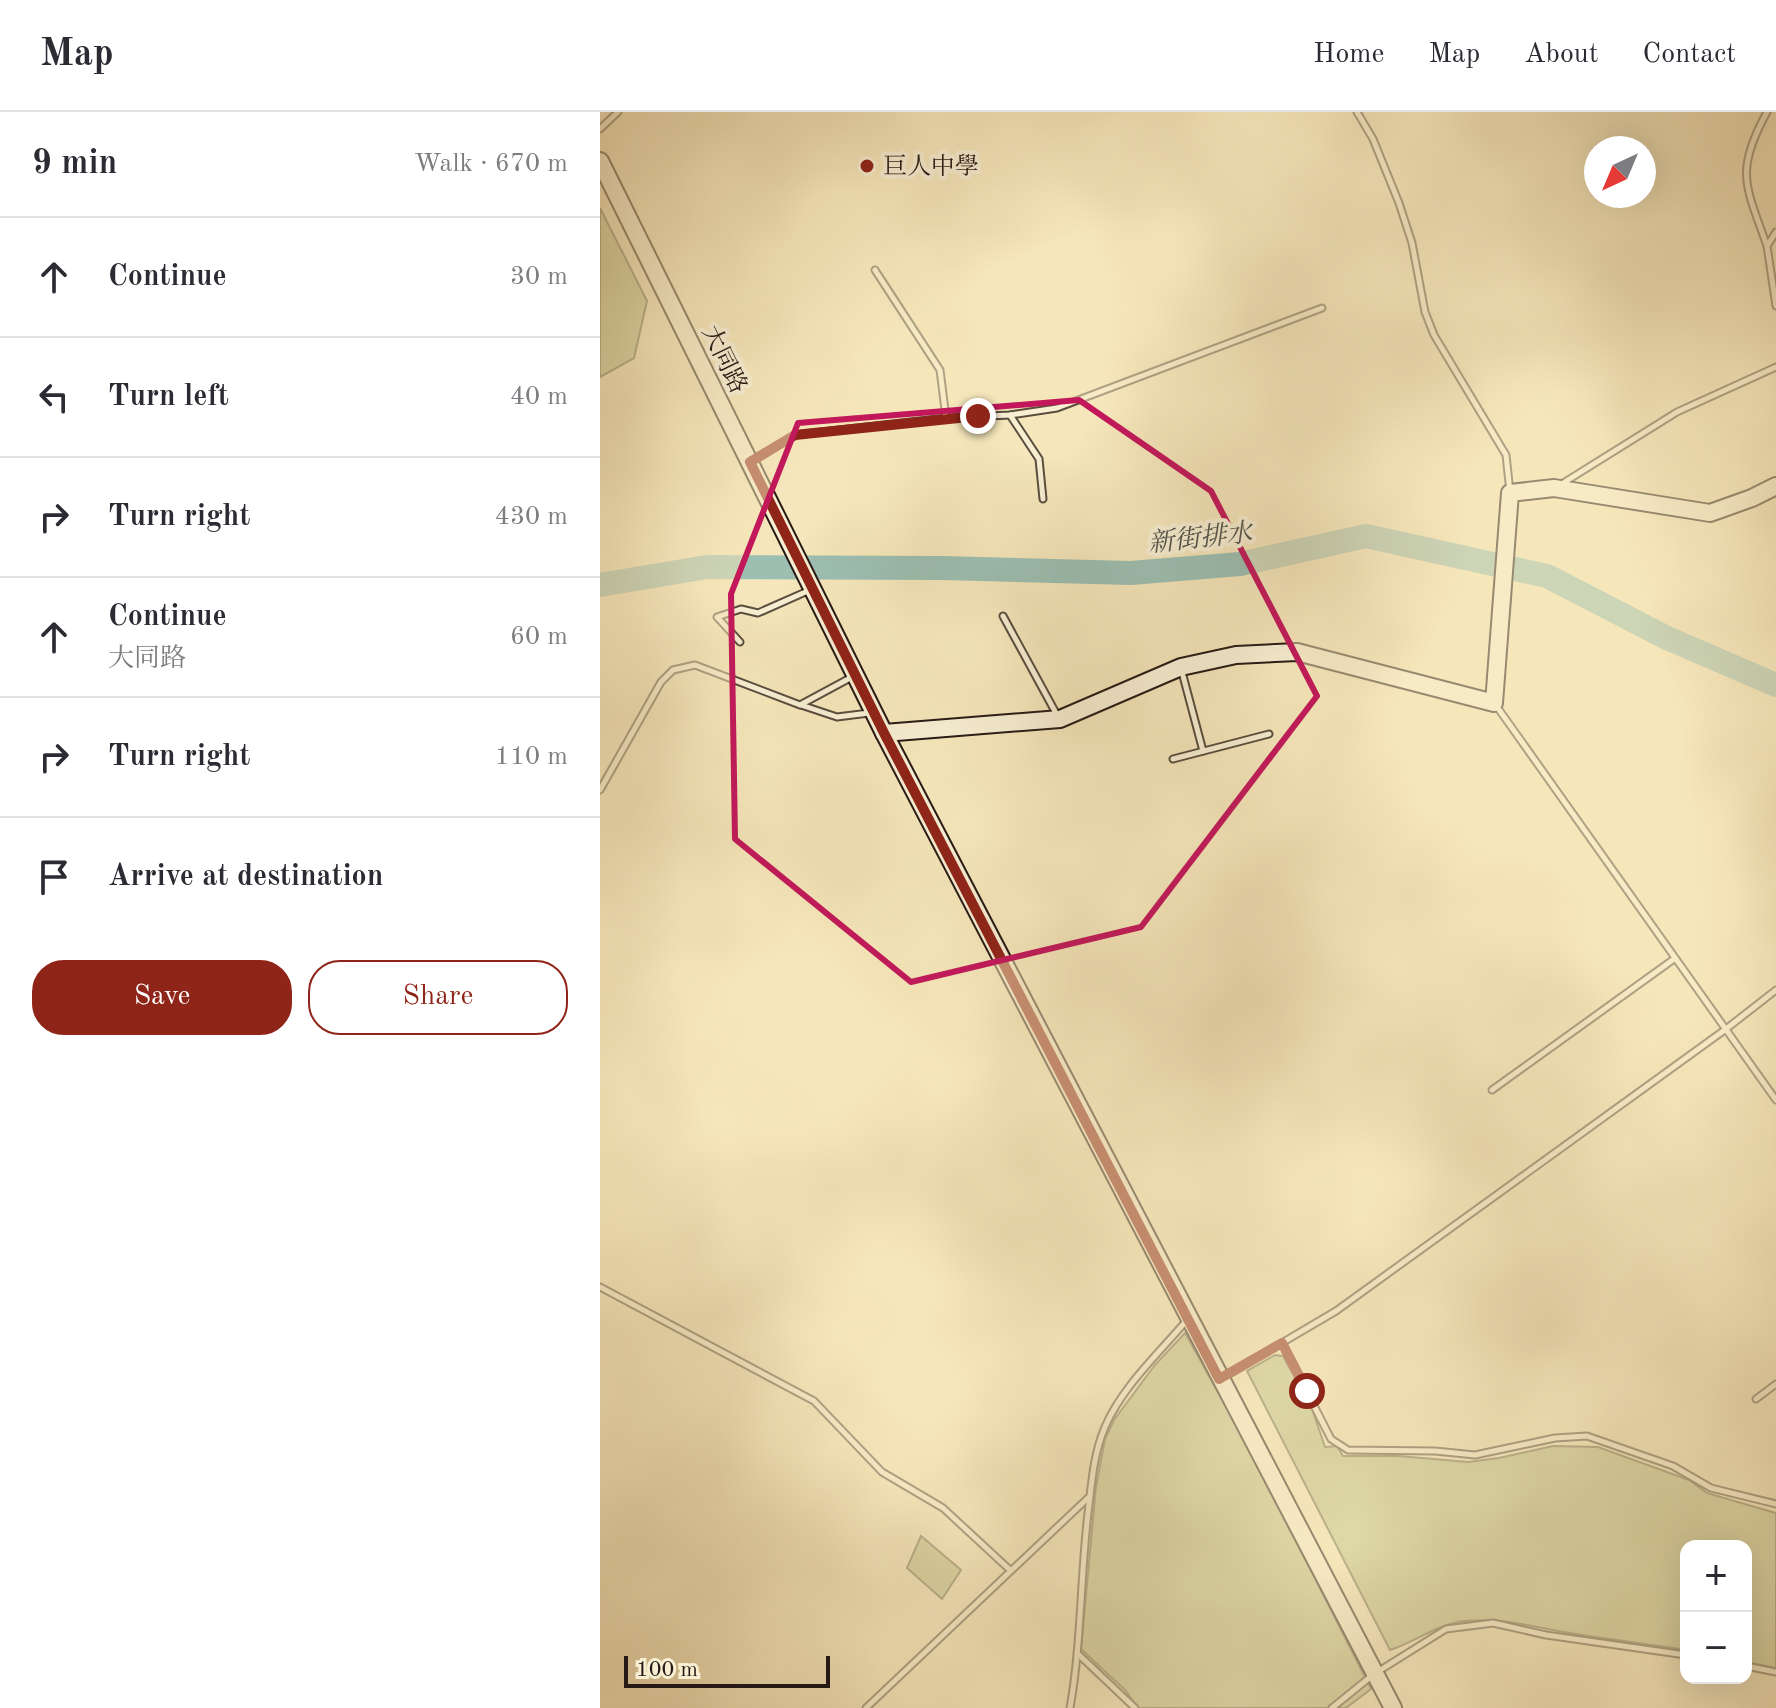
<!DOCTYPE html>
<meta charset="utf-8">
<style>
:root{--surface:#fff;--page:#f2f2f3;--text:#2b2b33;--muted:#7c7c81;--line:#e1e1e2;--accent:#8f2418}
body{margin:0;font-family:"Old Standard TT","Noto Serif TC",serif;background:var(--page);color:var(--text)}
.controls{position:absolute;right:24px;bottom:24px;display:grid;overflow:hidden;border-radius:16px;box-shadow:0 8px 32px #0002}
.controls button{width:72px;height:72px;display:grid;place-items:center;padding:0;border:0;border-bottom:2px solid var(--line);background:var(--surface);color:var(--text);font:40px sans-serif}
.compass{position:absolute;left:984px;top:24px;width:72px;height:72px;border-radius:50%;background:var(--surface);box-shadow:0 8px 32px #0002;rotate:224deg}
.scale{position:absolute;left:24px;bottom:20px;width:206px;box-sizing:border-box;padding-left:8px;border:4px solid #271a15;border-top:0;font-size:22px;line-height:28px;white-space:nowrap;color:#271a15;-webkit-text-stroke:6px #f8efd3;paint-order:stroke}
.stop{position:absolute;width:24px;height:24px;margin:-18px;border:6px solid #8f2418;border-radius:50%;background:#fff}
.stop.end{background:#8f2418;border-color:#fff;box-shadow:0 2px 8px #0008}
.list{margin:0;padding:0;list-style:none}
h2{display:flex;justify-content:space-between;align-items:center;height:104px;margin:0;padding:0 32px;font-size:34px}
h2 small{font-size:26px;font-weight:400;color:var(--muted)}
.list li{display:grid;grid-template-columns:52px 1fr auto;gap:24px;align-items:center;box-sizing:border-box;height:120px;padding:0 32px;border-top:2px solid var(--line)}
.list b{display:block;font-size:30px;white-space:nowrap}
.list p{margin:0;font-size:26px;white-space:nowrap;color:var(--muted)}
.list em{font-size:26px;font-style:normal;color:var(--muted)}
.actions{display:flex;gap:16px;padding:24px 32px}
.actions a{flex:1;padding:18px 0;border:2px solid var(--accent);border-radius:32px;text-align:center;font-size:28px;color:var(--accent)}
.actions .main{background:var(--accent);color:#fff}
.icon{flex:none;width:44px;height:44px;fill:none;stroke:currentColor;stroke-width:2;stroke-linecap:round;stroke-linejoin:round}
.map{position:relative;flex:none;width:1176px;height:1596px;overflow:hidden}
header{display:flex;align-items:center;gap:48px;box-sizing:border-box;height:112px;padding:0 40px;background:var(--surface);border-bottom:2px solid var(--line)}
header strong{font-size:38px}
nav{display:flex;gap:44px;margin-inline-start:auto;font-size:28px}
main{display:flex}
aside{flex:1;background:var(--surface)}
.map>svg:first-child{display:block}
</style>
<header>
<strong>Map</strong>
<nav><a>Home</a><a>Map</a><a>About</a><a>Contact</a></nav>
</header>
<main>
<aside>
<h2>9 min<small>Walk · 670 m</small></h2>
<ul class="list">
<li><svg class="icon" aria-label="ahead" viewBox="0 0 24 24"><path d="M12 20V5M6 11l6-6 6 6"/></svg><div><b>Continue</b></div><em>30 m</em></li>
<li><svg class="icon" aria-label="left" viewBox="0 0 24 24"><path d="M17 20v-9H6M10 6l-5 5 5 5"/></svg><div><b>Turn left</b></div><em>40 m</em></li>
<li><svg class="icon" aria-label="right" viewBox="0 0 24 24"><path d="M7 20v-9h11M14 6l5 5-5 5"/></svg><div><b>Turn right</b></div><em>430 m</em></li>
<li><svg class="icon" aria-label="ahead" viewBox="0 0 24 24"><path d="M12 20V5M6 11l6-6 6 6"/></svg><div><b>Continue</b><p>大同路</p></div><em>60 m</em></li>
<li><svg class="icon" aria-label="right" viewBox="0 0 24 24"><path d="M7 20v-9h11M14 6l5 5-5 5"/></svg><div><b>Turn right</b></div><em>110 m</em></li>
<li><svg class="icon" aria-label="arrive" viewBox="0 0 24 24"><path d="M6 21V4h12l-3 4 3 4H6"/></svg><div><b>Arrive at destination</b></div></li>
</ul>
<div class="actions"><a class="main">Save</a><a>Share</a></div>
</aside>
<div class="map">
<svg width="1176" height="1596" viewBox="0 0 1176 1596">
<rect width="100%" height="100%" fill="#f5e7bb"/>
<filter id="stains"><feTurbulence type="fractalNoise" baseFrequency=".0025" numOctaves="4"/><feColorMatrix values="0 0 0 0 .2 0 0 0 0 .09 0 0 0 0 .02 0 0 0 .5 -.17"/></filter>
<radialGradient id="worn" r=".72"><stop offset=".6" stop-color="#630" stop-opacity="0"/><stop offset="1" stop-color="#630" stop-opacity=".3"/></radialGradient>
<g fill="#c0c48d" stroke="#746f51" stroke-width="2">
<polygon points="0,96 47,189 34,246 0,265"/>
<polygon points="585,1221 647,1332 771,1577 746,1596 538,1596 525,1578 481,1537 496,1375 505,1327 514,1308 555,1253"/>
<path d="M675,1243L683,1244L712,1297L725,1335L737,1334L743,1344H799L868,1350L899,1346L953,1334L998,1335L1089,1368L1107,1381L1176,1401V1556L1146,1550V1434H1086V1538C1049,1532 1012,1528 975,1522C938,1516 903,1505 865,1509C837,1512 815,1530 790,1538L647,1259Z"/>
<polygon points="321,1424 361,1458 342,1487 307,1456"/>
</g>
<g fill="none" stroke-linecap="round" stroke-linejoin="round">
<polyline stroke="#9cbfb2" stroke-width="24" points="0,473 107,455 342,456 531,461 640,452 766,424 947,464 1067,526 1176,573"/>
<defs>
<g id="lane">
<polyline points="757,0 773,27 799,91 812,131 825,200 834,223 906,343 910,380"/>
<polyline points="0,17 18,0"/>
<polyline points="1176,120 1167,134 1176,194"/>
<path d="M1167,134C1146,74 1134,60 1167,0"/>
<polyline points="275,158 340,258 346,306"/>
<polyline points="410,303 439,347 443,387"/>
<polyline points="151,350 195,323 346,306 410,303 457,296 722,196"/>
<polyline points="960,373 1077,300 1176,255"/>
<polyline points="403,504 457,603"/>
<polyline points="140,530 117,505 141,497 158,501 210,478"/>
<polyline points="582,560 603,639"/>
<polyline points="895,592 1176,988"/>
<polyline points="201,593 237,605 269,601"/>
<polyline points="573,647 669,622"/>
<polyline points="0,678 61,570 73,558 95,553 200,593 252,565"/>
<polyline points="892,978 1074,847"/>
<polyline points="0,1175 214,1289 282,1360 343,1396 410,1458"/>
<polyline points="682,1231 731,1327 748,1338 835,1339 875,1343 955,1326 987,1324 1073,1354 1111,1376 1176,1392"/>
<polyline points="624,1265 736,1199 1126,917 1176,878"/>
<polyline points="1156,1287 1176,1272"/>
<polyline points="477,1541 535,1596"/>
<polyline points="1146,1554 1176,1560"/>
<polyline points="266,1596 489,1385"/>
<path d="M470,1596C482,1529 480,1461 489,1393C492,1367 494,1341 505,1315C522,1275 559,1241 587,1208"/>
<polyline points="732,1596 774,1562 846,1517 893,1511 946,1523 1086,1543"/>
</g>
<g id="secondary">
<polyline points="0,49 284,621 793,1596"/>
<polyline points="284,621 460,607 581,555 636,543 697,540 894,591 910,381 954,376 1110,401 1152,386 1176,374"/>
</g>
</defs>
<use href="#lane" stroke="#5a4d3e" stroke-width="9"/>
<use href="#secondary" stroke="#271a15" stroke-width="20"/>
<use href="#lane" stroke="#f8efd3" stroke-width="5"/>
<use href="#secondary" stroke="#f8efd3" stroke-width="16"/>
</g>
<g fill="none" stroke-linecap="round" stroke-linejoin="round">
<polyline stroke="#8f2418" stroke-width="10" points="378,304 195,323 150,350 284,621 619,1267 682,1231 707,1279"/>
</g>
<path d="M0 0H1176V1596H0ZM479,288L611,379L717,584L541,815L311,870L135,727L131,482L198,311Z" fill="#f5e7bb" fill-opacity=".55" fill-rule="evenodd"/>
<path fill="none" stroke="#c2185b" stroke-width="6" stroke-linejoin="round" d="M479,288L611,379L717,584L541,815L311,870L135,727L131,482L198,311Z"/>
<circle fill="#8f2418" stroke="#f8efd3" stroke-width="3" cx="267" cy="54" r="8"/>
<g text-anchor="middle" stroke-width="8" stroke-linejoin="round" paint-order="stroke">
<g font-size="24" fill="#271a15" stroke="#f8efd3" text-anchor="start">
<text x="283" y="62">巨人中學</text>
</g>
<g font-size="24" fill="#271a15" stroke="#f8efd3">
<text transform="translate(125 247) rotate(64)" y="8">大同路</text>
</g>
<g font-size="26" font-style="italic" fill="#50544c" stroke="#f8efd3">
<text transform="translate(600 425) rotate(-6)" y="9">新街排水</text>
</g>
</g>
<rect width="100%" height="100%" filter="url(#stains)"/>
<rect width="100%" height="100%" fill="url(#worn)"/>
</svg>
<div class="controls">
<button>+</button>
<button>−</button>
</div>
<svg class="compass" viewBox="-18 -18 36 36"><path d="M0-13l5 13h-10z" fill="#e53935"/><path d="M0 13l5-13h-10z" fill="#7c7c81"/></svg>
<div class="scale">100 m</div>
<div class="stop" style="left:707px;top:1279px"></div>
<div class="stop end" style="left:378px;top:304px"></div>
</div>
</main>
